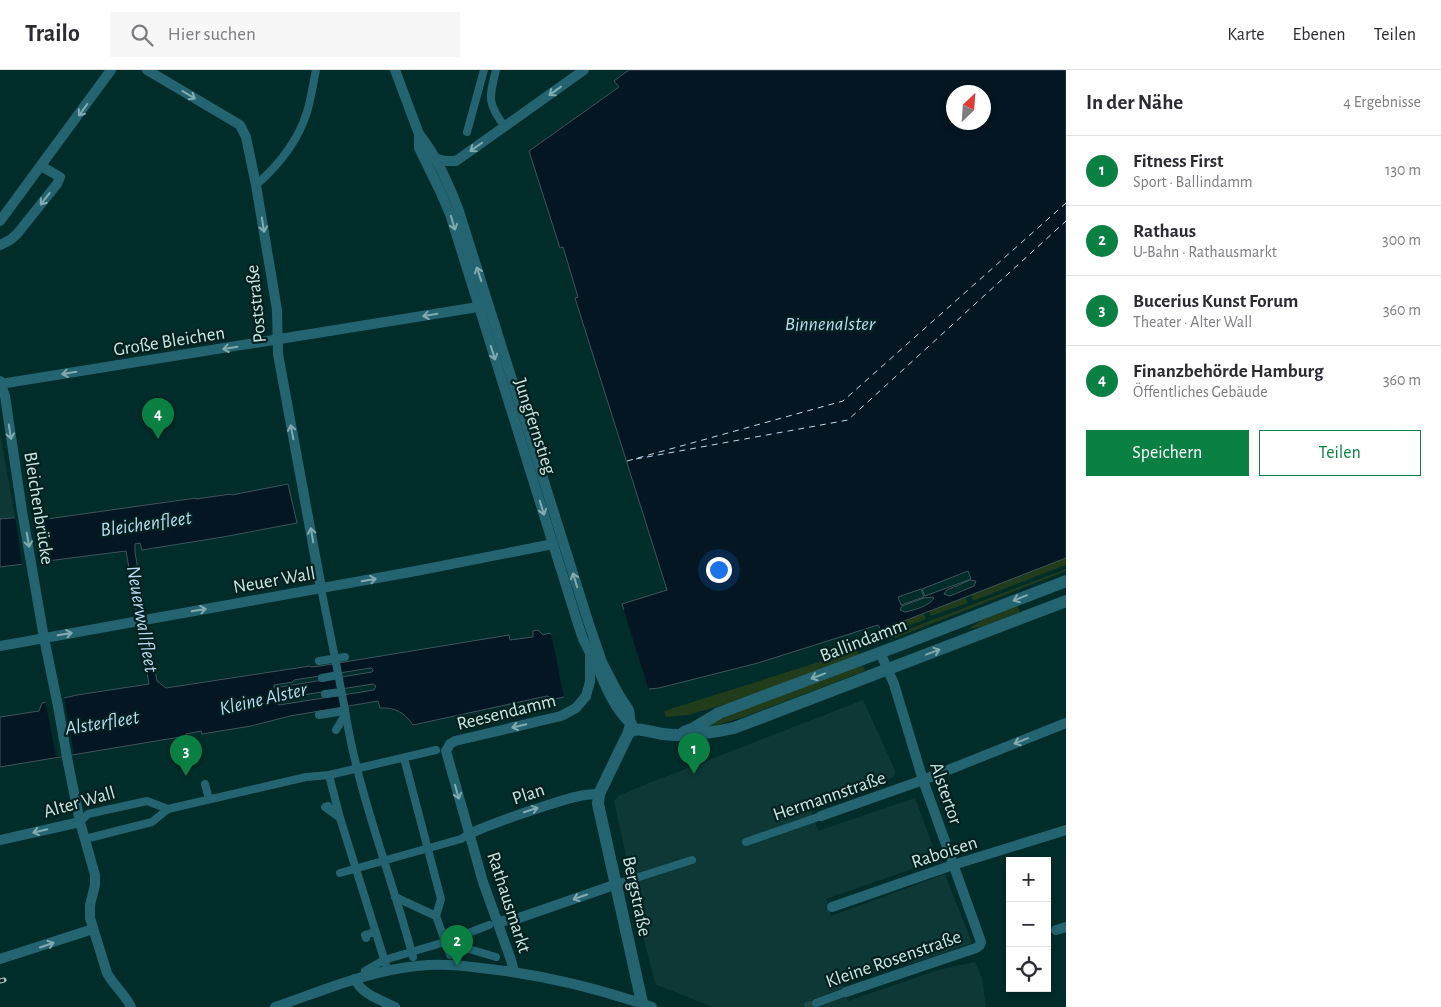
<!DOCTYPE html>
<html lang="de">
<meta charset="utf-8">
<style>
:root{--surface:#fff;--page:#f7f7f7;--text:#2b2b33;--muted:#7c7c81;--line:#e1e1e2;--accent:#0b8043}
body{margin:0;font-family:"Alegreya Sans",sans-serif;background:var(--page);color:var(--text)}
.controls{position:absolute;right:15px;bottom:15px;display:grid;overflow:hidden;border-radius:0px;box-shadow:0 2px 8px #0003}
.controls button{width:45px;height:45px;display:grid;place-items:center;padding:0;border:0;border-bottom:1px solid var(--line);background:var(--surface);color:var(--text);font:25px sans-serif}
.compass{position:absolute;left:946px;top:15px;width:45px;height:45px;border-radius:50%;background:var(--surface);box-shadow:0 2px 8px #0003;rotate:25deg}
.you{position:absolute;left:718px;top:499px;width:18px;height:18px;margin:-12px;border:4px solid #fff;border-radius:50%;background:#1a73e8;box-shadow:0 0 0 8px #1a73e833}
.badge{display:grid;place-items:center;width:32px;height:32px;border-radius:50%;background:var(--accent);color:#fff;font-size:16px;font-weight:700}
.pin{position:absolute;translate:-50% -41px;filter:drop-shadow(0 1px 2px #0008)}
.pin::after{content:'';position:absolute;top:26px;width:18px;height:15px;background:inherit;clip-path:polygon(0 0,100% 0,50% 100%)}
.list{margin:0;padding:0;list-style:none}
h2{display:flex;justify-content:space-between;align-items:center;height:65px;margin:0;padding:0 20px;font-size:21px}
h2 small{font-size:16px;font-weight:400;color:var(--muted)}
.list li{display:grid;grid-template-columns:32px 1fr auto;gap:15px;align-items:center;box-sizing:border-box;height:70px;padding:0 20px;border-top:1px solid var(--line)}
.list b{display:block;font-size:19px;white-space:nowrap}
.list p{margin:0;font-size:16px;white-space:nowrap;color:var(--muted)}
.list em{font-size:16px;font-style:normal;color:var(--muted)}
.actions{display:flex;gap:10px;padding:15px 20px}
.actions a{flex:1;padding:11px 0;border:1px solid var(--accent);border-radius:0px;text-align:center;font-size:18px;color:var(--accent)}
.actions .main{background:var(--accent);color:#fff}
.icon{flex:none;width:28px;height:28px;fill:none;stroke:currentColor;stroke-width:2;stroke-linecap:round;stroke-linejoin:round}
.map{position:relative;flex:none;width:1066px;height:937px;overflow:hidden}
header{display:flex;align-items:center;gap:30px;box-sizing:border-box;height:70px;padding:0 25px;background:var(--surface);border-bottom:1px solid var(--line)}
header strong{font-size:24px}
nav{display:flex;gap:28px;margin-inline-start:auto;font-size:18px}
.search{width:350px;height:45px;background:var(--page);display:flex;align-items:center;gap:12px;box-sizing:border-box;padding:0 18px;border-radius:0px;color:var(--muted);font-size:19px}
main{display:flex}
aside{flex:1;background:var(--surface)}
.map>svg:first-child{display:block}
</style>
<header>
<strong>Trailo</strong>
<div class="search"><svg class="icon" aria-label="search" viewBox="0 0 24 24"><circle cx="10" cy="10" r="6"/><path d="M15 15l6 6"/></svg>Hier suchen</div>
<nav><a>Karte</a><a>Ebenen</a><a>Teilen</a></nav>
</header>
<main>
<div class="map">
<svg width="1066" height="937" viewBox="0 0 1066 937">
<rect width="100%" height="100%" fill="#002c2a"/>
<g fill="#0e3835">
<polygon points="0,363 15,447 0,449"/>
<polygon points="863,630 895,700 895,704 892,708 810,736 818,761 915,728 938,790 826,829 831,846 945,804 972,873 917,892 901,894 843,914 848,931 938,900 975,892 982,908 986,937 713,937 657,915 655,912 633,828 635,824 630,795 627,791 614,731 618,726 649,713"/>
</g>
<g fill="#203c1a">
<polygon points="1066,488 1066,495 973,531 971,525"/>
<polygon points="1066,499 1066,501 895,568 893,565"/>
<polygon points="965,527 968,533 931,546 929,541"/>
<polygon points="1017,536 1020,542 984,556 970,559 971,557 982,550"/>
<polygon points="923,543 926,549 880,567 877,561"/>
<polygon points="857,580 859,585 730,633 688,645 666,647 664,641"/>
<polygon points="863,595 865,601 741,648 706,658 714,650"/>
</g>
<path fill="#031621" stroke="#40545b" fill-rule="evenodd" d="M629,0H1066V488L881,560L878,555L758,593L659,618L564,627L550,630L549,627L547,626L413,655C405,643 395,637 380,638L378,631L290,646L251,656L202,664L201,661L186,664V666L0,697V647L39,641L42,633L77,625L149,614L126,481L0,497V449C15,447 31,448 46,445L47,449L196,428V429L231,424L232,425L288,414L297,453L223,467L142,480L140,473L135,474V482L148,561L157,611L166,618L310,596L311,597L320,596L509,565L510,570L533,567V561L538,560L543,565L549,563L552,565L624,540L622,534L667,520L575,228L578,227L563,177L560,178L529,81L619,17L614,11ZM954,22H984V52H954ZM968,501L971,509L925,526L922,519ZM970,510L976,511L974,516L950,526L944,524L947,520ZM921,519L924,527L901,535L898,527ZM933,527L934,528C930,536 914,540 905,542L900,540L902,536L924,528ZM371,598L373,600L372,602L274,618V615L293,612L294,610ZM373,614L376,616L374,620L279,635L276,633L277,629Z"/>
<g fill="#002c2a">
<polygon points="33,445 41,492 22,496 15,447"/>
<polygon points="623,538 649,620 564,628 551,563"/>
<polygon points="64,626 74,683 56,687 45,630"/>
</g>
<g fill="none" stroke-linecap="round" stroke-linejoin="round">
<g stroke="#bbdcf3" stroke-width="1" stroke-dasharray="6 5" stroke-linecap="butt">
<polyline points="636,389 848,350 1066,151"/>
<polyline points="627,391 843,331 1066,133"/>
</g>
<polyline stroke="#1f4846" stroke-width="8" stroke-dasharray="8 4" stroke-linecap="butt" points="805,937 816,933"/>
<g stroke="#246470" stroke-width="8">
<path d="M496,0C489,28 487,33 505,57"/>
<polyline points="467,62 484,0"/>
<path d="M256,115C279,95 298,71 307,42C311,29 313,14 316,0"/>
<polyline points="321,518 336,593"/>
<polyline points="319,591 345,587"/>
<polyline points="322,608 338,605"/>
<polyline points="325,624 341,622"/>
<path d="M345,640C358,724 391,804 413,887"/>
<polyline points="319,645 345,641"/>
<polyline points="336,660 345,645"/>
<polyline points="404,688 441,829 436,846"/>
<polyline points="329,705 340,748 386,895"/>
<polyline points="205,714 209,729"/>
<polyline points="325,737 340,748 328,736"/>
<polyline points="80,752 88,744 147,731 168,739"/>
<polyline points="85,769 152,752 168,739 306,707 329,705 436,680"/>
<polyline points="746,772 821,746"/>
<polyline points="340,803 461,769 469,764"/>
<polyline points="617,814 692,790"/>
<polyline points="395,827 436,846 450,885"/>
<polyline points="366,868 365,865 375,862"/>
<polyline points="445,872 496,887"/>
<polyline points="365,901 384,890 445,872 489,855"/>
<polyline points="816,933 846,922"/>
</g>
<g stroke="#246470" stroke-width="10">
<polyline points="147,0 240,55 246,67 256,115 277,240 278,284 321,518"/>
<polyline points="395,0 419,64 419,78 440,121 450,144 578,554"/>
<path d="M419,64C436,85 448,113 458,138L588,551"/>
<polyline points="434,88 446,91 456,91 584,0"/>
<polyline points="0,151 111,0"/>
<polyline points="0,175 10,170 17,164 57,114 60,107 41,96"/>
<polyline points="0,311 5,326 22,441 44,568 58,636"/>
<polyline points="0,314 478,237 483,237"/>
<polyline points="0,576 416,501 553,474"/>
<path d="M598,599C606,618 615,640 631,654"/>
<polyline points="618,623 629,640 631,654"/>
<path d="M68,693L80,752L95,805V815L90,835V848L107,903C114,916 125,924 131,937"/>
<polyline points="821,746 923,710 1066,653"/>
<path d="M469,764C493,753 517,745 542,737C561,731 579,724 599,724"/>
<polyline points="0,770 80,752"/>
<polyline points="832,837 953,795 1066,760"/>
<polyline points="498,852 519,848 617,814"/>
<polyline points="1056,860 1066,857"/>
<polyline points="0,889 93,859"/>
<polyline points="514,901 511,890 483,812 446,681 450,674 455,671 561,646 576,638 586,626"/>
<path d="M355,909C361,924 381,930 395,937"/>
<polyline points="846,922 976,878 980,875 981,872 923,710 894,614 880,582"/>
<path d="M275,937C322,921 367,901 417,896C439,893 460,895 481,898C539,904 597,918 652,937"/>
</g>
<g stroke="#246470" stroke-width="12">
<polyline points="631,654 629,662 599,724 598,734 643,937"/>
<path d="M629,662C639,656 652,663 663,664C687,667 711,663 734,658L1066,531"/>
<polyline points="684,662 694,658 719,643 903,574 1066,511"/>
</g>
<defs>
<polyline id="rail" points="0,911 4,910"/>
</defs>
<use href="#rail" stroke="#b2cbc8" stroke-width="5"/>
<use href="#rail" stroke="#02211f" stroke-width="3" stroke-dasharray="9" stroke-linecap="butt"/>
<polyline stroke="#246470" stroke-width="8" points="336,593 345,640"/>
<g stroke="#246470" stroke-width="10">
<polyline points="588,551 602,592 618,623"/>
<polyline points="578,554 583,569 598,599"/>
<polyline points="586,626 590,612 590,587"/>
<polyline points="58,636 68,693"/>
</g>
</g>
<defs><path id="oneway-shaft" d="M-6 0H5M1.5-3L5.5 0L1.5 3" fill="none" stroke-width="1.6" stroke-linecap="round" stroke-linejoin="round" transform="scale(1.25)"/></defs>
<g stroke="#82abaf">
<use href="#oneway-shaft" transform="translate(555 21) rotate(144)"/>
<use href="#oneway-shaft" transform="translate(189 25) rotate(31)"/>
<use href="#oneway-shaft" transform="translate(83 40) rotate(126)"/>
<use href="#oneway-shaft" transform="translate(476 77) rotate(145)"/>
<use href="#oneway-shaft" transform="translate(45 129) rotate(128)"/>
<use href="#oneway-shaft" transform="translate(453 153) rotate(73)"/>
<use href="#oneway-shaft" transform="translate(263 155) rotate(81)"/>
<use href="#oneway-shaft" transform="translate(479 204) rotate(-108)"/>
<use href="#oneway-shaft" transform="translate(430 245) rotate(171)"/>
<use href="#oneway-shaft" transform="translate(230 278) rotate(171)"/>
<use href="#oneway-shaft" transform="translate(493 283) rotate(72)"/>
<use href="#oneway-shaft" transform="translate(69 303) rotate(171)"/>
<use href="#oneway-shaft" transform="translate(10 362) rotate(81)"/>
<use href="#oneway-shaft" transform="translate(292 362) rotate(-101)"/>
<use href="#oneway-shaft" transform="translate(542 438) rotate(73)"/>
<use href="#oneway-shaft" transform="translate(312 465) rotate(-100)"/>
<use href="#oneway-shaft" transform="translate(28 470) rotate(80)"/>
<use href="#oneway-shaft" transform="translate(369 510) rotate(-10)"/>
<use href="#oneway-shaft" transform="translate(575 510) rotate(-107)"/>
<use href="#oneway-shaft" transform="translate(1020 528) rotate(158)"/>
<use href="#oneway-shaft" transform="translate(199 540) rotate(-10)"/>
<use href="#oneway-shaft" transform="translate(65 564) rotate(-10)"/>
<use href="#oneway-shaft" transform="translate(933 582) rotate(-20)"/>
<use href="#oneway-shaft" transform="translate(818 606) rotate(159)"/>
<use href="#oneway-shaft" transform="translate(519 656) rotate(167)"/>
<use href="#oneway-shaft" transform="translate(1021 671) rotate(158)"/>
<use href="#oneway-shaft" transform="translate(457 722) rotate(74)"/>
<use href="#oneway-shaft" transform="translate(531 740) rotate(-18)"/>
<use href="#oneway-shaft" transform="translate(40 761) rotate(167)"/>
<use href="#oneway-shaft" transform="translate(580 827) rotate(161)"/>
<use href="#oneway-shaft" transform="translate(47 875) rotate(-19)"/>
</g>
<g text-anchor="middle" stroke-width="4.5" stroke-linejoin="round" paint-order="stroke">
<g font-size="19" fill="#cfe5e2" stroke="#02211f">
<text transform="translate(255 234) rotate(-96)" y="7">Poststraße</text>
<text transform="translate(169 270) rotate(-9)" y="7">Große Bleichen</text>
<text transform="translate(536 356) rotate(72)" y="7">Jungfernstieg</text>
<text transform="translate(40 438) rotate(81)" y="7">Bleichenbrücke</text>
<text transform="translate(274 509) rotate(-10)" y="7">Neuer Wall</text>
<text transform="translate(863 569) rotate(-21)" y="7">Ballindamm</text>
<text transform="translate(506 641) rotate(-14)" y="7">Reesendamm</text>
<text transform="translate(528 723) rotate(-18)" y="7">Plan</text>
<text transform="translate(947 723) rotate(71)" y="7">Alstertor</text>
<text transform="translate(829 725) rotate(-19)" y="7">Hermannstraße</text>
<text transform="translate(79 731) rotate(-16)" y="7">Alter Wall</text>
<text transform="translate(944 781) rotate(-18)" y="7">Raboisen</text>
<text transform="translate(638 826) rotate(78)" y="7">Bergstraße</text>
<text transform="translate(510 832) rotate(72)" y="7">Rathausmarkt</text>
<text transform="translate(893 888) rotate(-19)" y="7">Kleine Rosenstraße</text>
</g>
<g font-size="20" font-style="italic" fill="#bbdcf3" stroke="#02211f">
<text x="830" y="260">Binnenalster</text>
<text transform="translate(146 453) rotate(-8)" y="7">Bleichenfleet</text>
<text transform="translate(143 549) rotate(80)" y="7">Neuerwallfleet</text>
<text transform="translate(263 628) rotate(-13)" y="7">Kleine Alster</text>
<text transform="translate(102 652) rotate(-9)" y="7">Alsterfleet</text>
</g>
</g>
</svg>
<div class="controls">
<button>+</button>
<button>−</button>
<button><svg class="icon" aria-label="locate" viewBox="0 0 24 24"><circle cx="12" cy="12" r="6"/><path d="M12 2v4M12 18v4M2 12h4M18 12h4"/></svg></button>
</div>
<svg class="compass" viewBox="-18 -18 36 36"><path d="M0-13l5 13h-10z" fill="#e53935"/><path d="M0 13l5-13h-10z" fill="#7c7c81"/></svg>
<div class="you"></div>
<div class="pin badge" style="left:694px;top:704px">1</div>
<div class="pin badge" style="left:457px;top:896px">2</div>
<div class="pin badge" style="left:186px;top:706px">3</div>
<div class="pin badge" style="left:158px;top:369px">4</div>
</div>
<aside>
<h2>In der Nähe<small>4 Ergebnisse</small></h2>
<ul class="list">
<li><span class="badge">1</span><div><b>Fitness First</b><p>Sport · Ballindamm</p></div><em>130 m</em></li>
<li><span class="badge">2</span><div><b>Rathaus</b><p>U-Bahn · Rathausmarkt</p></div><em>300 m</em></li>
<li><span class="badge">3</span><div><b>Bucerius Kunst Forum</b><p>Theater · Alter Wall</p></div><em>360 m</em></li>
<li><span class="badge">4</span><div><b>Finanzbehörde Hamburg</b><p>Öffentliches Gebäude</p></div><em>360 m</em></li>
</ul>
<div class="actions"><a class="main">Speichern</a><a>Teilen</a></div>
</aside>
</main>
